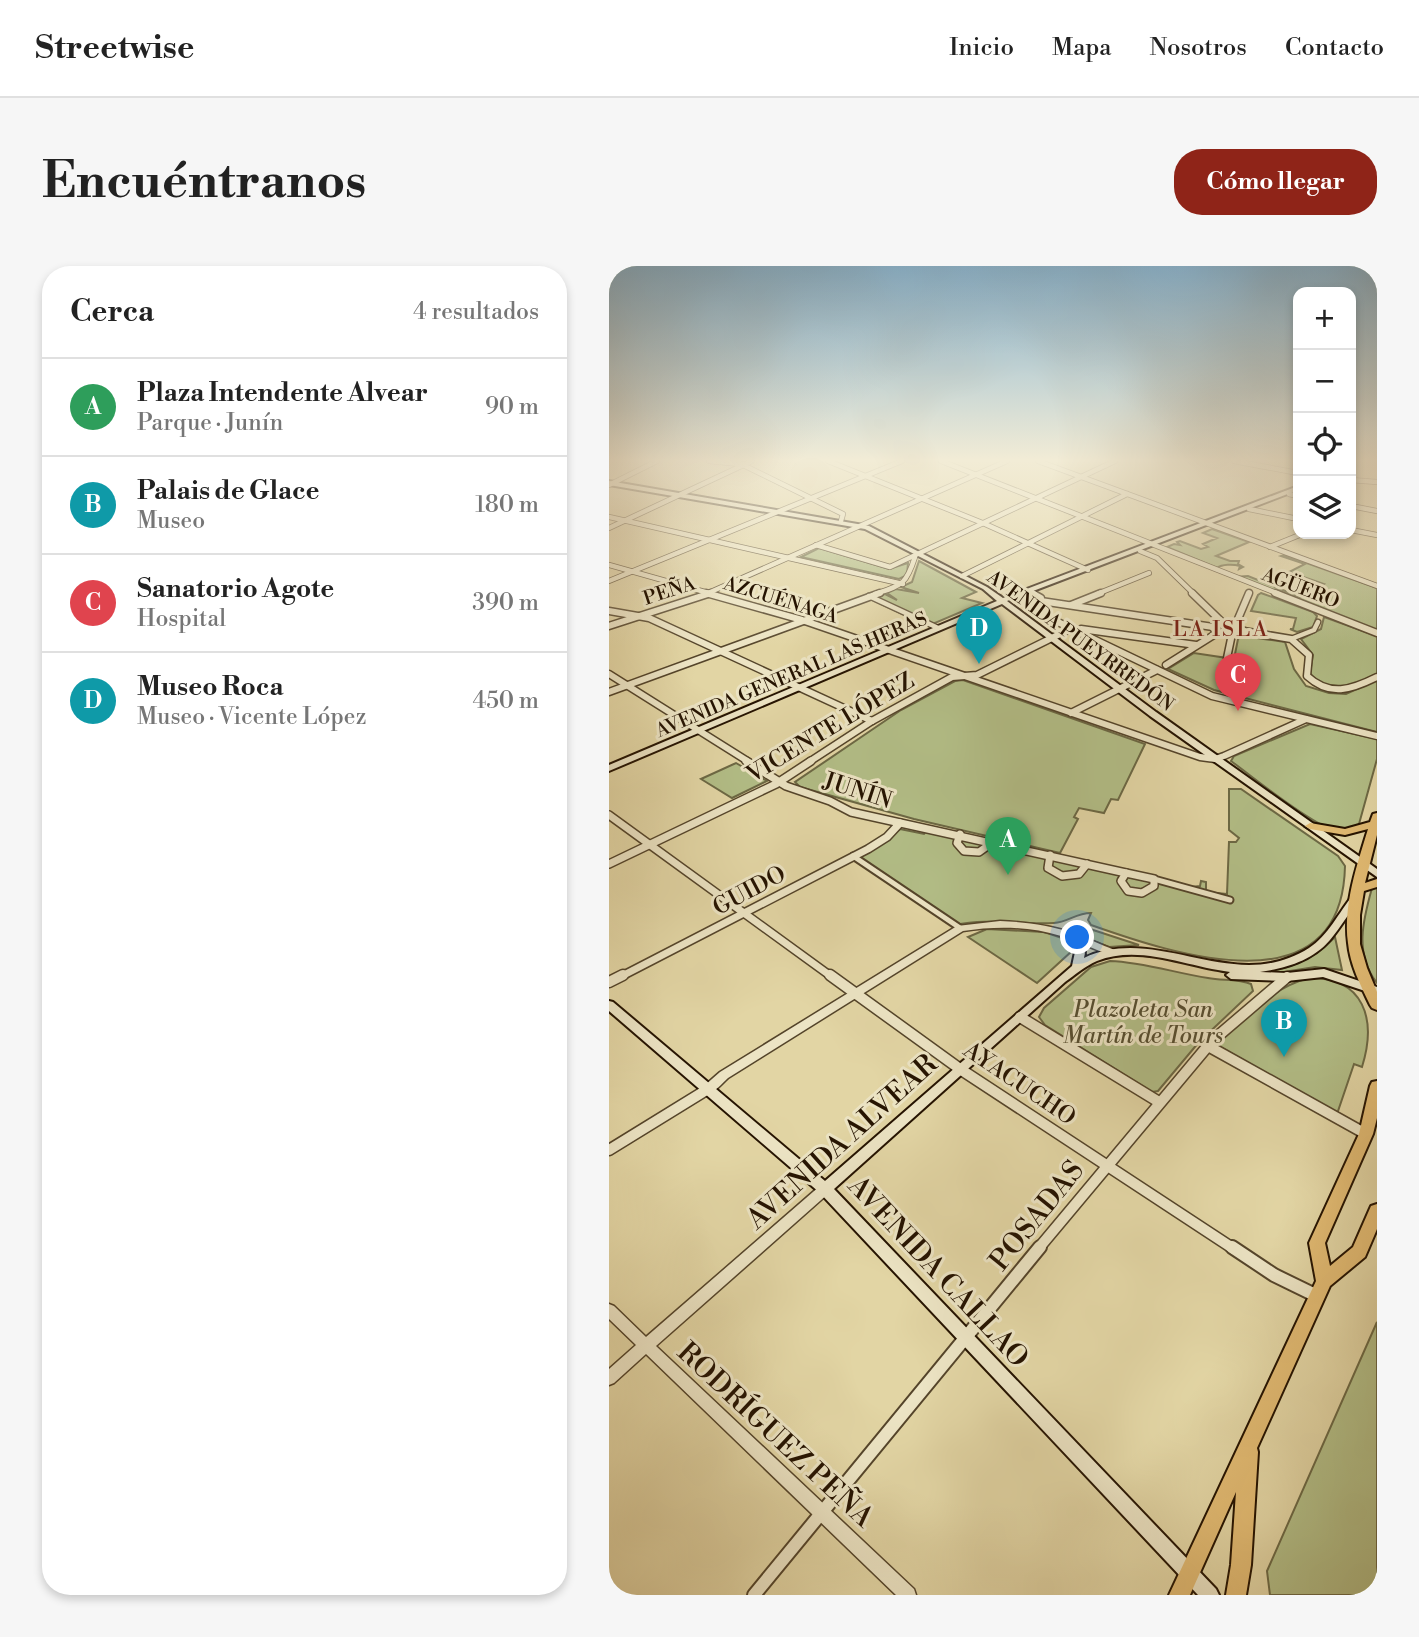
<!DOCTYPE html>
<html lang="es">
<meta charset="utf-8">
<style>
:root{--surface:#fff;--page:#f6f6f6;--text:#222;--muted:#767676;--line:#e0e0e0;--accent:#8f2418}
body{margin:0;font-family:"Libre Bodoni",serif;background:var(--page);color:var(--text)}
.controls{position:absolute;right:21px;top:21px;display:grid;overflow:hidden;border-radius:14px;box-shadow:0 4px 10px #0003}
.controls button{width:63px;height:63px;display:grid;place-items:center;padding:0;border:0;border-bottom:2px solid var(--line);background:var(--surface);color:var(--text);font:35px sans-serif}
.you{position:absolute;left:469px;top:672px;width:24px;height:24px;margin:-18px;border:5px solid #fff;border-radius:50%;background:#1a73e8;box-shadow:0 0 0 10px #1a73e833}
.badge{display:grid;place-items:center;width:46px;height:46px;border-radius:50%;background:var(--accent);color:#fff;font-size:23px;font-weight:700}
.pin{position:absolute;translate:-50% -58px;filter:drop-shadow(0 2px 4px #0008)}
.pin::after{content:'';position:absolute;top:37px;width:24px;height:21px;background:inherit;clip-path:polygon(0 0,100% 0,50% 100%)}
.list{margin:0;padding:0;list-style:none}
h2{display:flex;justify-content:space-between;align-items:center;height:91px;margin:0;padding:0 28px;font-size:30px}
h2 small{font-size:23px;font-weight:400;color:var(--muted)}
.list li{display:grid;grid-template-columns:46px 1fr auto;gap:21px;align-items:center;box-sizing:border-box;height:98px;padding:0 28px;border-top:2px solid var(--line)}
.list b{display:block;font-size:26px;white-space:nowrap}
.list p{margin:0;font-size:23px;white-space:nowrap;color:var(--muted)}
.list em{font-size:23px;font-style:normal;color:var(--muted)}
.icon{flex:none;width:38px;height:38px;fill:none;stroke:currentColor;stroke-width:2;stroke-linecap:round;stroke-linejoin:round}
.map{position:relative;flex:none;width:768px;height:1329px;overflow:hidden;border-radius:28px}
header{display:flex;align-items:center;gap:42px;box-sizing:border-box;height:98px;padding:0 35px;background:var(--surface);border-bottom:2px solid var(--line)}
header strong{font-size:33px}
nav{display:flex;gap:38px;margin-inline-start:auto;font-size:24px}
.intro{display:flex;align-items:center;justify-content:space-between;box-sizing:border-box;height:168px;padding:0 42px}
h1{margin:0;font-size:49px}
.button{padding:18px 32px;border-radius:28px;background:var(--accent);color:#fff;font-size:24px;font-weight:700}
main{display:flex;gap:42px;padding:0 42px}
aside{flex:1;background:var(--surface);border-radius:28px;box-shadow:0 4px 10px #0003}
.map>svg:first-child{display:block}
</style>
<header>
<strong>Streetwise</strong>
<nav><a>Inicio</a><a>Mapa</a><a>Nosotros</a><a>Contacto</a></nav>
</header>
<div class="intro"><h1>Encuéntranos</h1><a class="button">Cómo llegar</a></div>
<main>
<aside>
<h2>Cerca<small>4 resultados</small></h2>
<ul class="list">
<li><span class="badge" style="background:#2e9e5b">A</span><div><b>Plaza Intendente Alvear</b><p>Parque · Junín</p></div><em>90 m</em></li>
<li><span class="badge" style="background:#0f9aa8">B</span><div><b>Palais de Glace</b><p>Museo</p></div><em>180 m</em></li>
<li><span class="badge" style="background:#e0444e">C</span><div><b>Sanatorio Agote</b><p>Hospital</p></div><em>390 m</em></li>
<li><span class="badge" style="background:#0f9aa8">D</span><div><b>Museo Roca</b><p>Museo · Vicente López</p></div><em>450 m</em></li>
</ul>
</aside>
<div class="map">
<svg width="768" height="1329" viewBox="0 0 768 1329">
<rect width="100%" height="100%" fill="#e2d5a4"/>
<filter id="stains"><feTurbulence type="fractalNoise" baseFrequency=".00286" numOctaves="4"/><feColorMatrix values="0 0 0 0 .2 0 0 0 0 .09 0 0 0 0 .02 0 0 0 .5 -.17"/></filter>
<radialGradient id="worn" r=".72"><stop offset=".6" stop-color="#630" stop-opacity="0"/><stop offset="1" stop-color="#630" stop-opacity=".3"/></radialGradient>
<g fill="#b2bd86" stroke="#6c6844" stroke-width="2">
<path d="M603,263L640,276L607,290L621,295H630L629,298L634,301L630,303L631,300C624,298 613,298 608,302L558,281L565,278L571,279L568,276L571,275L592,283L599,281L594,278L608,272L594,267Z"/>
<polygon points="210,282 280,303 299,297 298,309 290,313 192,291"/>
<polygon points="675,289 768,322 768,365 624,311 639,310 691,331 716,323 711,321 715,318 680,306 696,298 672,290"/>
<polygon points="310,295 367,326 353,332 373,337 319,360 261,333 276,328 288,334 278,327 287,323 310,327 292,321 303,316"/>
<polygon points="652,327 704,346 708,350 704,361 688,366 681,363 684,363 687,352 642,345 649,329"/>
<path d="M715,351L768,370V408C743,418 723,437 701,407L704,389L692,373L712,363Z"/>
<polygon points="634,370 676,376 685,403 697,420 720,427 737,428 768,414 768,466 605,424 559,403 585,387 625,393 629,373"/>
<polygon points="354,414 536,478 509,534 502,533 495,547 470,542 465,551 469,553 451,587 305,553 191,521 186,516 292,444 346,415"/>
<path d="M701,458L768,473V493L750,558C741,565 723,564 713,559C684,544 649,515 622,495L625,490Z"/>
<polygon points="127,497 158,515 123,532 92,513"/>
<path d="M620,523H632L729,590L736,600C733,745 564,688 482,659L479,654L482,647C467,647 459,656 445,657C412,659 379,652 346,659L246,591L279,573L291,563L315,568L319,562L582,621L591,620L592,615L597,616V626L618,628L620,576H627L630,572L620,564Z"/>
<path d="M763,622H768V717C745,688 754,654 763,622Z"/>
<polygon points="475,661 530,679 500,681 472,670 470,664"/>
<polygon points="378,663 435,666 456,673 464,684 428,717 359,671"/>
<path d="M726,671L733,704L706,701L662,708L649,707C681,703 704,694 726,671Z"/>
<path d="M501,695C534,696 566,707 599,712C613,715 629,712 642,718L644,725L590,776L549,825L543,826L436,759L430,751L435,742L482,701Z"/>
<path d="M700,712C755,711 768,753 753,801L745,798L728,848L610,780L609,776C635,751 664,721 700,712Z"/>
<polygon points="768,1056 768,1329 661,1329 658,1305"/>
</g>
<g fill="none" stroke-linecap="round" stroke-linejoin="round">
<defs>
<g id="pedestrian-far1">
<polyline points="260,330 329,362"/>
<polyline points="682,373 705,364 709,356"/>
</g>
<g id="pedestrian">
<polyline points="244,590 351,662"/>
<polyline points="545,613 621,634"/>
</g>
<g id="minor-far4">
<polyline points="100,195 131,198"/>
<polyline points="126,195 234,248 232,255"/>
<polyline points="219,195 376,258 479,304"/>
<polyline points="332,195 670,328"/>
<polyline points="429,195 768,320"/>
<polyline points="625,195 689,207"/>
<polyline points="742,214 768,216"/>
<polyline points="0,219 48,195"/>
<polyline points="680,228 689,230"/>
<polyline points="742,240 768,245"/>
<polyline points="640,243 689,253"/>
<polyline points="0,251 294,318"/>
<polyline points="0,262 143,195"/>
<polyline points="742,264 768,269"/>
<polyline points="207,279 281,301 506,195"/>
<polyline points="661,281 693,268"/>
<polyline points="531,285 548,292 585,328"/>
<polyline points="0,299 103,328"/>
<polyline points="353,310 518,228"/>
<polyline points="0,315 293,195"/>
<polyline points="421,325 426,328"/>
<polyline points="97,328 398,195"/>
<path d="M266,328C293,319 297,319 306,291"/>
<polyline points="488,328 540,307"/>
</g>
<g id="minor-far3">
<polyline points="97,327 193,354 591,491 606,493 615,490 697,453"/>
<polyline points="423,327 432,332 432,335"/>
<polyline points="583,327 615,358"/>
<polyline points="666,327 768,367"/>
<polyline points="432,335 424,341 426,345 603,430 768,470"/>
<polyline points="432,335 604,361"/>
<polyline points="462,339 492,327"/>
<polyline points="0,345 40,352 263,455"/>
<polygon points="608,358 623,359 635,365 611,367 604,362"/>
<polyline points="0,360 102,327"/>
<polyline points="626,360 640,327"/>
<polyline points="472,363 587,379"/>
<path d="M635,365L682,373L700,389L698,410C721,431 742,424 768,411"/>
<polyline points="618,392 623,368"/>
<polyline points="557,399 608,367"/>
<polyline points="0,408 140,496"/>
<polyline points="0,426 271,327"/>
<polyline points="462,447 548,404"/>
<polyline points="200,496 263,455 343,411 368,409 463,362"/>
</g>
<g id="minor-far2">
<polyline points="137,495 177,520 221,535 242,546 517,607"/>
<polyline points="0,549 223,711"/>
<polyline points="351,568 348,577 355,585 370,586 384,576"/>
<polyline points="441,589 439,602 453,610 470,608 478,598"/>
<polyline points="0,598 167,518 202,495"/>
<polygon points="517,607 545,613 545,620 533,627 519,625 512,615"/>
<polyline points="11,711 259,583 278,571 291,557"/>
</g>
<g id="minor-far1">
<polyline points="221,709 351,803 625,983"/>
<polyline points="0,716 14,709"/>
<polyline points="411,751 550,836"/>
<polyline points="599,780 757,868"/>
<polyline points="0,884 99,823"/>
<polyline points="429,983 603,775 678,711"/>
</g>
<g id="minor">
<polyline points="623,981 665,1009 708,1030"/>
<polyline points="145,1329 431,981"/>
</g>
<g id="tertiary">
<path d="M391,655C416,656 440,659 464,667C478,672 492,679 506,684L508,686L503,689C485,684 469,675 452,670C420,660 386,660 354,665L119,812C112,818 105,829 95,826L93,823L95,820L111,806L348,660Z"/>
<polygon points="216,918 220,919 222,923 220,927 47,1080 305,1323 307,1329 287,1329 37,1088 5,1117 0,1119 0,1103 27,1079 0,1053 0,1038 5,1040 37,1071 212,919"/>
</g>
<g id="secondary">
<polygon points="0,215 260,260 378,321 394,332 689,220 689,224 398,335 547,446 768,603 768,611 541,450 393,338 0,505 0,499 388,335 374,323 256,263 0,219"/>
<path d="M748,628L753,631L752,633C740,646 732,661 721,674C703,695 677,702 651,706L678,707L715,703L768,721V729L714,711L678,715L622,713L617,709L621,706C578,701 531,678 488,695C476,700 466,709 456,716L225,923L607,1323L610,1329H589L211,927L0,745V735L4,736L216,915L463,700L466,686L463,672L464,670H472C476,676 477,685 475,692C549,657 624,730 700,682C719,670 730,646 744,629Z"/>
</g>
<g id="primary">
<path d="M768,547V569L756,617L768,613V621L755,625L751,649V678L758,702L768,726V744L763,742L761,739C752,720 741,699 739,677C734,639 748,599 759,563L736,569L701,563L696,560L701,557L736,563L761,556L764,548Z"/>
<polygon points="768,815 768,852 764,868 716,977 721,1000 744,981 762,940 768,938 768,963 756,991 721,1020 648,1182 649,1186 642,1299 637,1329 617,1329 622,1299 627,1226 581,1329 560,1329 707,1015 700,977 750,868 761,820 763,816"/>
</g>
</defs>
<use href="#pedestrian-far1" stroke="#54442a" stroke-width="7"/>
<use href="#pedestrian" stroke="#54442a" stroke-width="9"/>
<use href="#minor-far4" stroke="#54442a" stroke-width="6"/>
<use href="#minor-far3" stroke="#54442a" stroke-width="9"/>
<use href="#minor-far2" stroke="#54442a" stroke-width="10"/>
<use href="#minor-far1" stroke="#54442a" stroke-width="13"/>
<use href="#minor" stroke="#54442a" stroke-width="16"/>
<use href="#tertiary" stroke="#54442a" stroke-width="3"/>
<use href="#secondary" stroke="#251301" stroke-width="4"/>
<use href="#primary" stroke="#251301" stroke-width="4"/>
<use href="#pedestrian-far1" stroke="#ece4c4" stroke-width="4.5"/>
<use href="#pedestrian" stroke="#ece4c4" stroke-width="5"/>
<use href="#minor-far4" stroke="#ece4c4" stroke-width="4.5"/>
<use href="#minor-far3" stroke="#ece4c4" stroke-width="6"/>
<use href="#minor-far2" stroke="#ece4c4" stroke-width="7"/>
<use href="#minor-far1" stroke="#ece4c4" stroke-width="10"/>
<use href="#minor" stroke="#ece4c4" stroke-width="12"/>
<use href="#tertiary" fill="#ece4c4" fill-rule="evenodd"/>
<use href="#secondary" fill="#ece4c4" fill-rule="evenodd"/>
<use href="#primary" fill="#e1ba72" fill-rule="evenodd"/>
</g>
<linearGradient id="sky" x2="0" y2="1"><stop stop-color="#88b5d2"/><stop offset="0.51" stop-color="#f2ecd6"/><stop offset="1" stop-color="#f2ecd6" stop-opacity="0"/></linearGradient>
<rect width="768" height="381" fill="url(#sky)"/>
<g text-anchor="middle" stroke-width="6" stroke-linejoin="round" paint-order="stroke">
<g font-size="19" fill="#251301" stroke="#ece4c4">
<text transform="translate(692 321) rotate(21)" y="7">AGÜERO</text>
<text transform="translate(60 324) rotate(-18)" y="7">PEÑA</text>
<text transform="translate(172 333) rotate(17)" y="7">AZCUÉNAGA</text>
<text transform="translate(472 374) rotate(36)" y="7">AVENIDA PUEYRREDÓN</text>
<text transform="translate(182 408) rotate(-23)" y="7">AVENIDA GENERAL LAS HERAS</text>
</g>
<g font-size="21" letter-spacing="2" fill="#7a1f14" stroke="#ece4c4">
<text x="612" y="370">LA ISLA</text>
</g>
<g font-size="23" fill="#251301" stroke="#ece4c4">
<text transform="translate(221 461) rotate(-31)" y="8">VICENTE LÓPEZ</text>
<text transform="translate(249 524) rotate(18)" y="8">JUNÍN</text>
<text transform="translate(140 624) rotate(-28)" y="8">GUIDO</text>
<text transform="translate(411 817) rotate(34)" y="8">AYACUCHO</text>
</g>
<g font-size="23" font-style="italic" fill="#564e30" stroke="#ece4c4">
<text x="534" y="751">Plazoleta San<tspan x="534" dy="26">Martín de Tours</tspan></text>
</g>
<g font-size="28" fill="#251301" stroke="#ece4c4">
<text transform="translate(232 875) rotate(-42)" y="10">AVENIDA ALVEAR</text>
<text transform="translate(427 949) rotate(-51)" y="10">POSADAS</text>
<text transform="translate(330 1005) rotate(47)" y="10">AVENIDA CALLAO</text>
<text transform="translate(167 1168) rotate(43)" y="10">RODRÍGUEZ PEÑA</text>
</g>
</g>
<rect width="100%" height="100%" filter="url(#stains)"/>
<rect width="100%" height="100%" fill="url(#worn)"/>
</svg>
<div class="controls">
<button>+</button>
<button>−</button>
<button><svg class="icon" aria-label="locate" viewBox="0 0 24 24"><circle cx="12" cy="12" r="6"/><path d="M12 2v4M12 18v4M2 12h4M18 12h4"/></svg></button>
<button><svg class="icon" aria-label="layers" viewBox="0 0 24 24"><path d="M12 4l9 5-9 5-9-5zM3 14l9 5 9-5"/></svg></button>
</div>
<div class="you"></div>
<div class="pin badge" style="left:399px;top:609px;background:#2e9e5b">A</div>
<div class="pin badge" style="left:675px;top:791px;background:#0f9aa8">B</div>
<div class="pin badge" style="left:629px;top:445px;background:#e0444e">C</div>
<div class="pin badge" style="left:370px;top:398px;background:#0f9aa8">D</div>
</div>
</main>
